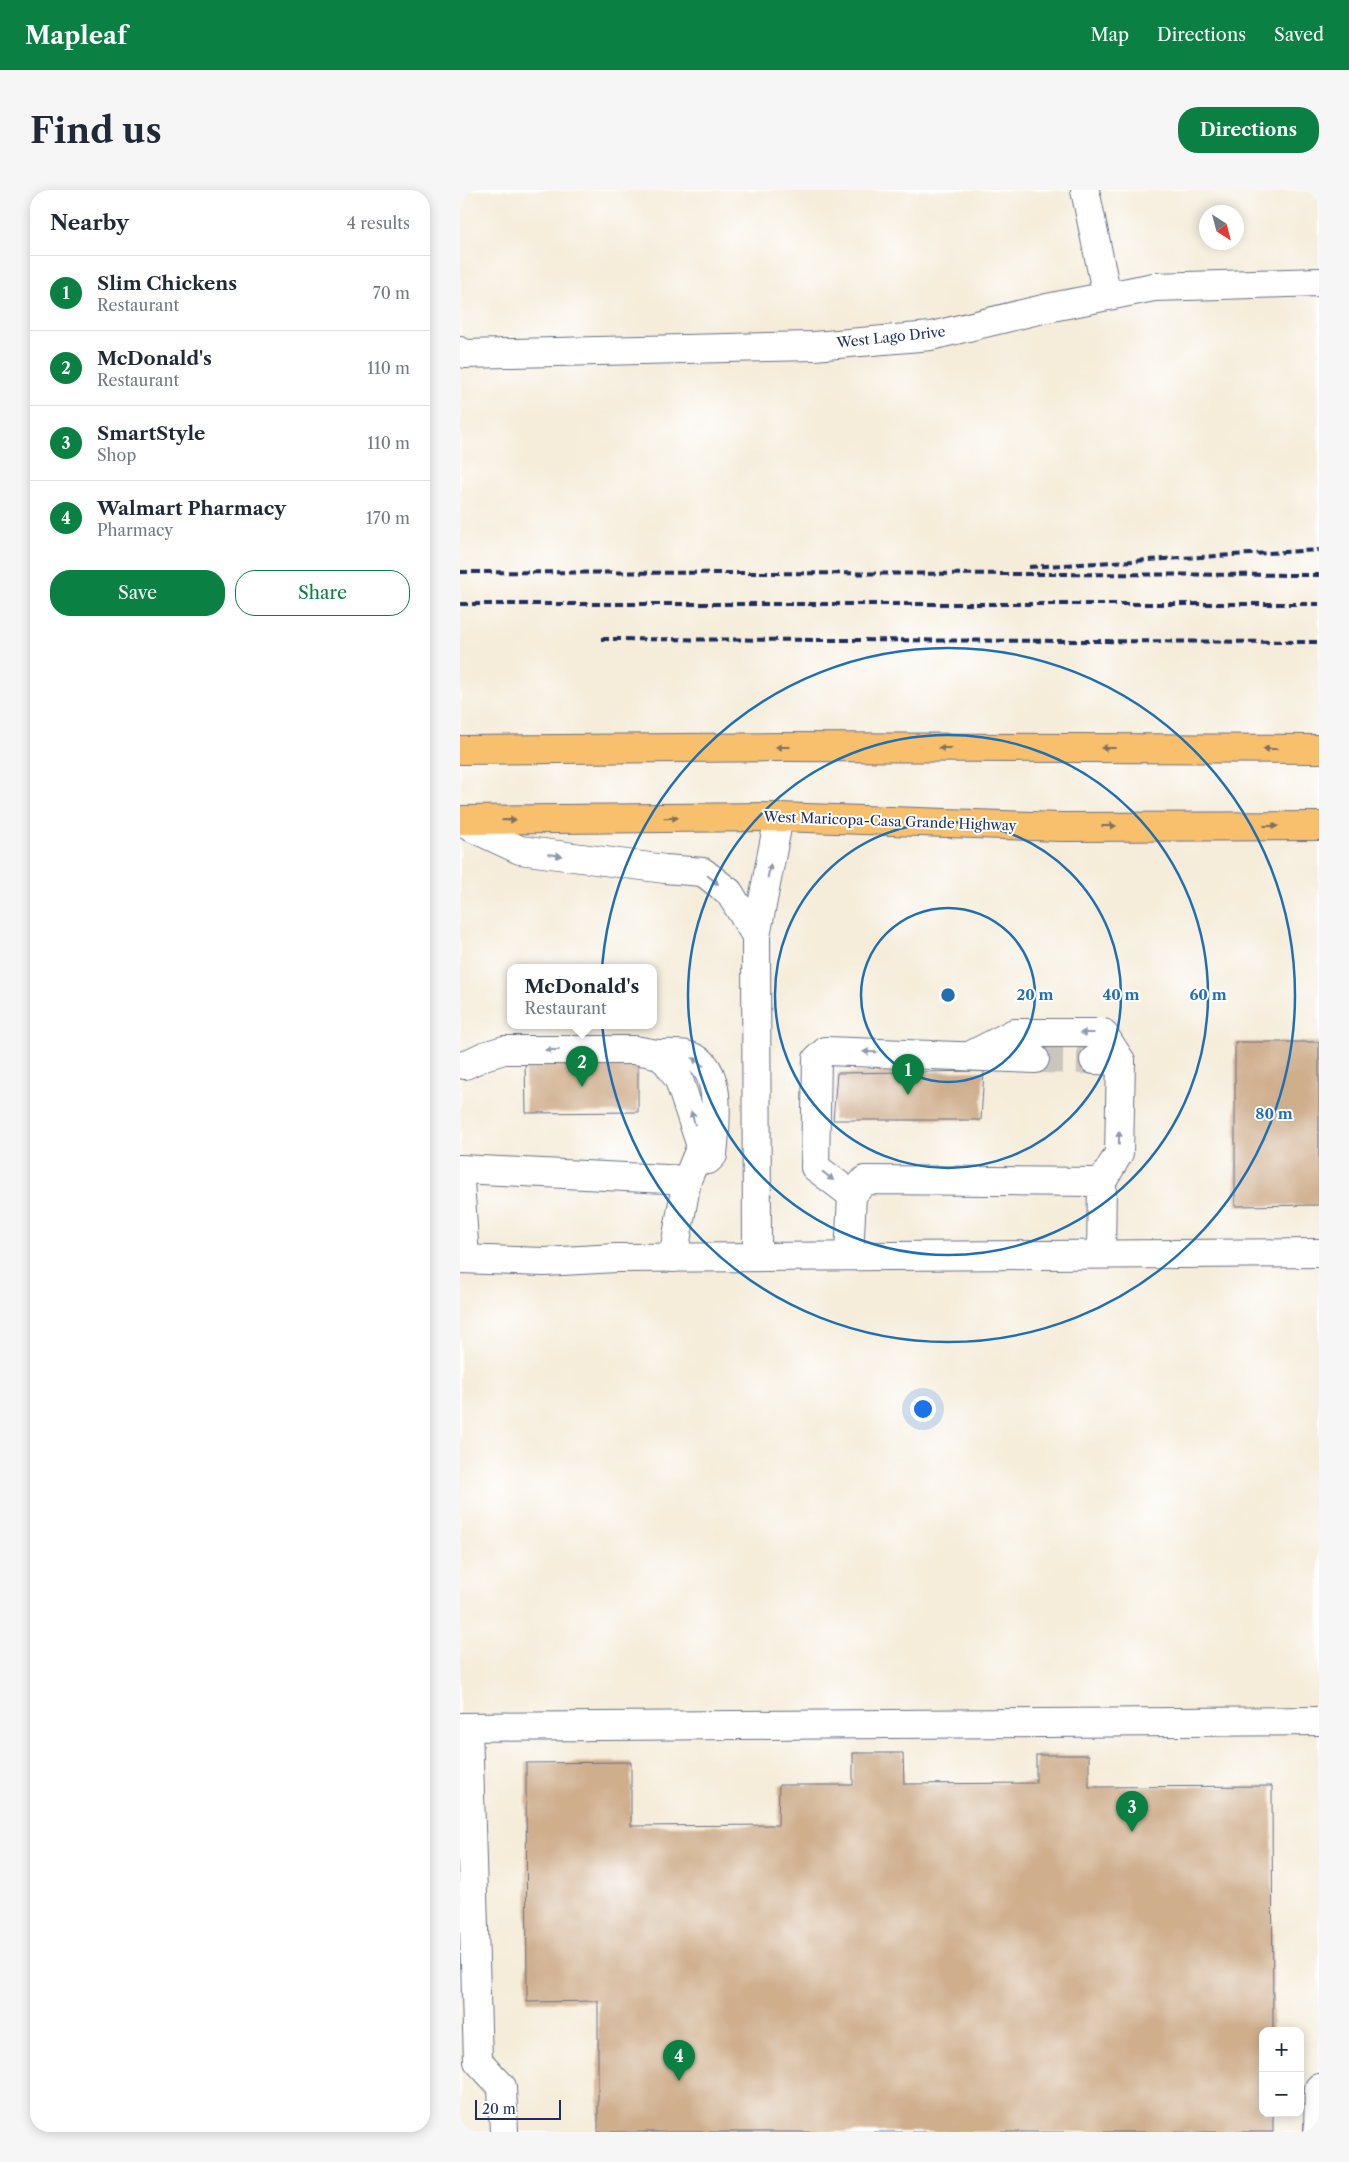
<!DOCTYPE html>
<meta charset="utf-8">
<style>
:root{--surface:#fff;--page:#f6f6f7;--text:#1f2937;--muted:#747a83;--line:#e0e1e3;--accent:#0b8043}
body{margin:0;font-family:"Libre Caslon Text",serif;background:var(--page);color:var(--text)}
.controls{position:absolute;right:15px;bottom:15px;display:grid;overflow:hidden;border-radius:10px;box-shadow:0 2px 12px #0003}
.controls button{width:45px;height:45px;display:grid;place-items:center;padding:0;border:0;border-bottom:1px solid var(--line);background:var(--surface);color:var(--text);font:25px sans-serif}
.compass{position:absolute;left:739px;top:15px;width:45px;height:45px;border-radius:50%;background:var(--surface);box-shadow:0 2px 12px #0003;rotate:144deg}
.scale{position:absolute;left:15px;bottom:12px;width:86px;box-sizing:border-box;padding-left:5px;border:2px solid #1b2f5e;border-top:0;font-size:14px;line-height:18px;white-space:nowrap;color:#1b2f5e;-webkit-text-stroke:4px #fff;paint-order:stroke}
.you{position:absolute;left:462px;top:1218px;width:18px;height:18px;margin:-12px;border:4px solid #fff;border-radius:50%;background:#1a73e8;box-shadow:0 0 0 8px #1a73e833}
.badge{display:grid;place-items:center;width:32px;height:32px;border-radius:50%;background:var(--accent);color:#fff;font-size:16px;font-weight:700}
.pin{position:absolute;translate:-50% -41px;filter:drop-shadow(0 1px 2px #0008)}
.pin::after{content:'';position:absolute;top:26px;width:18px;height:15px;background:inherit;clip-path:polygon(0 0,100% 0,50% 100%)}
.popup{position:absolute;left:47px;top:774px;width:150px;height:65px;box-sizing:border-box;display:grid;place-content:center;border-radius:10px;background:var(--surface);filter:drop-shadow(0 1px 4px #0005);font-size:16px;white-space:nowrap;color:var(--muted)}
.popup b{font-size:19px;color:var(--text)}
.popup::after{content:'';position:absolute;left:50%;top:100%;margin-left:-10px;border:10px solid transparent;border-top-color:var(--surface)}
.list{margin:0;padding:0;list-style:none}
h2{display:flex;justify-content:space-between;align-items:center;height:65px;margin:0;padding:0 20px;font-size:21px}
h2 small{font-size:16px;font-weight:400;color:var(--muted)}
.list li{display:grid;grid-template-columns:32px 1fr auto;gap:15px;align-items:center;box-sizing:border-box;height:75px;padding:0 20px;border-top:1px solid var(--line)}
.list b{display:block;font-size:19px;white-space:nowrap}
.list p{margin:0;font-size:16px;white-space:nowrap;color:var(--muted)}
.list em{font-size:16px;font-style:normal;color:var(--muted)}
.actions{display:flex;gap:10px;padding:15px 20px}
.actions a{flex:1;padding:11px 0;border:1px solid var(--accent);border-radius:20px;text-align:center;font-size:18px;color:var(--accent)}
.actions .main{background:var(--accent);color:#fff}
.map{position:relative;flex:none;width:859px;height:1942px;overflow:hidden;border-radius:20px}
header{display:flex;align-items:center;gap:30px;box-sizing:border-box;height:70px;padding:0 25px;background:var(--accent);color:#fff}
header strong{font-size:24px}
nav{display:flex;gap:28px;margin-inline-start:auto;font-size:18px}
.intro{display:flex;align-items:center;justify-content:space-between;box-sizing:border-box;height:120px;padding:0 30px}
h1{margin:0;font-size:35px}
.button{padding:12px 22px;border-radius:20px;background:var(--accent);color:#fff;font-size:18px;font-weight:700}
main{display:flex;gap:30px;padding:0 30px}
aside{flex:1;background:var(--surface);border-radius:20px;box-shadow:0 2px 12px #0003}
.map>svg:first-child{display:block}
</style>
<header>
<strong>Mapleaf</strong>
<nav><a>Map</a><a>Directions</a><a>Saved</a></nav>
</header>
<div class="intro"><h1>Find us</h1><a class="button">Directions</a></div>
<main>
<aside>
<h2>Nearby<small>4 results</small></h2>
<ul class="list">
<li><span class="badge">1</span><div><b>Slim Chickens</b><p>Restaurant</p></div><em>70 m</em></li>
<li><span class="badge">2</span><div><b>McDonald's</b><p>Restaurant</p></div><em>110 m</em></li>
<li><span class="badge">3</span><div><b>SmartStyle</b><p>Shop</p></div><em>110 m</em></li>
<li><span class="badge">4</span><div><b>Walmart Pharmacy</b><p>Pharmacy</p></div><em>170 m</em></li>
</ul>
<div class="actions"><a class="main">Save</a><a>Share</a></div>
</aside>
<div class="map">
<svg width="859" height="1942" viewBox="0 0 859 1942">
<rect width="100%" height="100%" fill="#fff"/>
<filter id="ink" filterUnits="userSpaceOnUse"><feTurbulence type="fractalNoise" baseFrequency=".02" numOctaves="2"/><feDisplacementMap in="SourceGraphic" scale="10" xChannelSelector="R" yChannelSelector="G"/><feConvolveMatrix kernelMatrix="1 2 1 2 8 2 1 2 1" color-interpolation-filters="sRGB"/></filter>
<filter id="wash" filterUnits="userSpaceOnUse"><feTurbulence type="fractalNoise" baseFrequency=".0096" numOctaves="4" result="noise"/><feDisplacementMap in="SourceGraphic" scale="20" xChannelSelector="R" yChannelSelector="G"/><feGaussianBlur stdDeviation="1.12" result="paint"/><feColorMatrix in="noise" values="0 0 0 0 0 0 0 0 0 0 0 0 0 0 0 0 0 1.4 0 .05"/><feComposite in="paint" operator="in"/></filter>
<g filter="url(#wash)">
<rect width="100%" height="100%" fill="#f5ecd9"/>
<g id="blocks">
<g fill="#cfae8c">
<polygon points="775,852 859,852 859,1015 775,1016"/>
<polygon points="178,872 178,922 66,923 65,873"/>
<polygon points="524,881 521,930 373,930 377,883"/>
<polygon points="393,1563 443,1563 444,1594 576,1593 576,1565 629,1565 629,1597 812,1596 813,1841 803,1841 803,1923 813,1923 813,1942 138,1942 138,1811 67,1812 66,1573 171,1572 171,1636 318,1635 319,1595 393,1595"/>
</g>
</g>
</g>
<g filter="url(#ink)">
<use href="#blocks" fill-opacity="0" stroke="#677189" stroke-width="1"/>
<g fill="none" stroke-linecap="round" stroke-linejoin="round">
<polyline stroke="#c9c6c0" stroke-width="28" stroke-dasharray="28 14" stroke-linecap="butt" points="575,869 634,870"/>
<defs>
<g id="minor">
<polyline points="625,0 647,106"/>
<polyline points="0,161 5,164 354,156 471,146 587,118 694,97 859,92"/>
<polyline points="0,632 60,660 205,679 243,682 269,702 296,746"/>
<path d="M195,864C205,864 217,863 226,865C266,872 255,937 253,965L248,970"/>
<polyline points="511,865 554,843 643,843 661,871"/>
<polyline points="634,870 661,871 659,963 642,992"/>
<polyline points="5,875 24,866 44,860 175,860 197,864 207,872 219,890 241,956 227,990"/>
<polyline points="0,979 227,990 213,1068"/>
<polyline points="0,990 5,1069"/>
<polyline points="392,1005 355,977 357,869 366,861 575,869"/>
<polyline points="389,1066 392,1005 405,990 642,992 641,1064"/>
<polyline points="297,1067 296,746 319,627"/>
<polyline points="0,1069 84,1072 156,1068 859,1063"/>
<polyline points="0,1537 859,1531"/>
<polyline points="8,1537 18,1871 42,1897 44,1942"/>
<polyline points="858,1942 859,1898"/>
</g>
<g id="major">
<polyline points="0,560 324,557 859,559"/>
<polyline points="0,630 319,627 600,637 859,636"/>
</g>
</defs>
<use href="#minor" stroke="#677189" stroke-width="30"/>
<use href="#major" stroke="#677189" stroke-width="30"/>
<use href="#minor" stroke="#fff" stroke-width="28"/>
<use href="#major" stroke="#f8bf6c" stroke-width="28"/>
<g stroke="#1b2f5e" stroke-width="4" stroke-dasharray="8 4" stroke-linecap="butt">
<polyline points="569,377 859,360"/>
<polyline points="0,382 859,385"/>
<polyline points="0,414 859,414"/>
<polyline points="141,449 859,452"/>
</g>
</g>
<defs><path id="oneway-solid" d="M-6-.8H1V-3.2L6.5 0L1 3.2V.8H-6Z" transform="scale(1.25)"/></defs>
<g fill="#7e7064">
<use href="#oneway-solid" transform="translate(323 557) rotate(180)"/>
<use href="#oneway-solid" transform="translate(485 558) rotate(-180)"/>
<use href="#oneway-solid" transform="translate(648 558) rotate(-180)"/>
<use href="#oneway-solid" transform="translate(810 559) rotate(-180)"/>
<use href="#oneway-solid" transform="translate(211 628) rotate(-1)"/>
<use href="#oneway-solid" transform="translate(49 630) rotate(-1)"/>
<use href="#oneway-solid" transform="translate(649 636)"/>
<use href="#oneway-solid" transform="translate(811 636)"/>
</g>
<g fill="#8d97ae">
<use href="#oneway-solid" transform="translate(95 665) rotate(7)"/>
<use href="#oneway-solid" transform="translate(309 681) rotate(-79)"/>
<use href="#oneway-solid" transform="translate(253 690) rotate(39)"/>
<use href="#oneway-solid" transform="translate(627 843) rotate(-180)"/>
<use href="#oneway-solid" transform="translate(92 860) rotate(180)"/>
<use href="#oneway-solid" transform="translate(410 862) rotate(-178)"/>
<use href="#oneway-solid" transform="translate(238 872) rotate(-143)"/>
<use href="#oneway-solid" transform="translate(233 928) rotate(-106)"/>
<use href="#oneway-solid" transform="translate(659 948) rotate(-89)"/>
<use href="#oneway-solid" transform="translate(368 986) rotate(38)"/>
</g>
</g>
<g fill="none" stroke="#1f6fb2" stroke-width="2.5">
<circle cx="488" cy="805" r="87"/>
<circle cx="488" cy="805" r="173"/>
<circle cx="488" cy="805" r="260"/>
<circle cx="488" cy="805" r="347"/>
</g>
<g text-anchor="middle" stroke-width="4" stroke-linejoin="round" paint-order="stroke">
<g font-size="14" fill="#1b2f5e" stroke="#fff">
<text transform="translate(431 147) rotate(-6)" y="5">West Lago Drive</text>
<text transform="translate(430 631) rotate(2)" y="5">West Maricopa-Casa Grande Highway</text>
</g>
</g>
<circle cx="488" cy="805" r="8" fill="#1f6fb2" stroke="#fff" stroke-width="2.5"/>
<g font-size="15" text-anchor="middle" font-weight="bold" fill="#1f6fb2" stroke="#fff" stroke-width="4" stroke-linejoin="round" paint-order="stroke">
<text x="575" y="810">20 m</text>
<text x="661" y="810">40 m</text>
<text x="748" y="810">60 m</text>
<text x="814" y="929">80 m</text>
</g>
</svg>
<div class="controls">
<button>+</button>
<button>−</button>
</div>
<svg class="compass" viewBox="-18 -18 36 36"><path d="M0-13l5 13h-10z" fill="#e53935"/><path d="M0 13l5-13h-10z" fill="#747a83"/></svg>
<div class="scale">20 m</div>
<div class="you"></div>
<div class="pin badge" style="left:448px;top:905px">1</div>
<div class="pin badge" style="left:122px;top:897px">2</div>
<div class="popup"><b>McDonald's</b>Restaurant</div>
<div class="pin badge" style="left:672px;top:1642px">3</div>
<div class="pin badge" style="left:219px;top:1891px">4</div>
</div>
</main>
